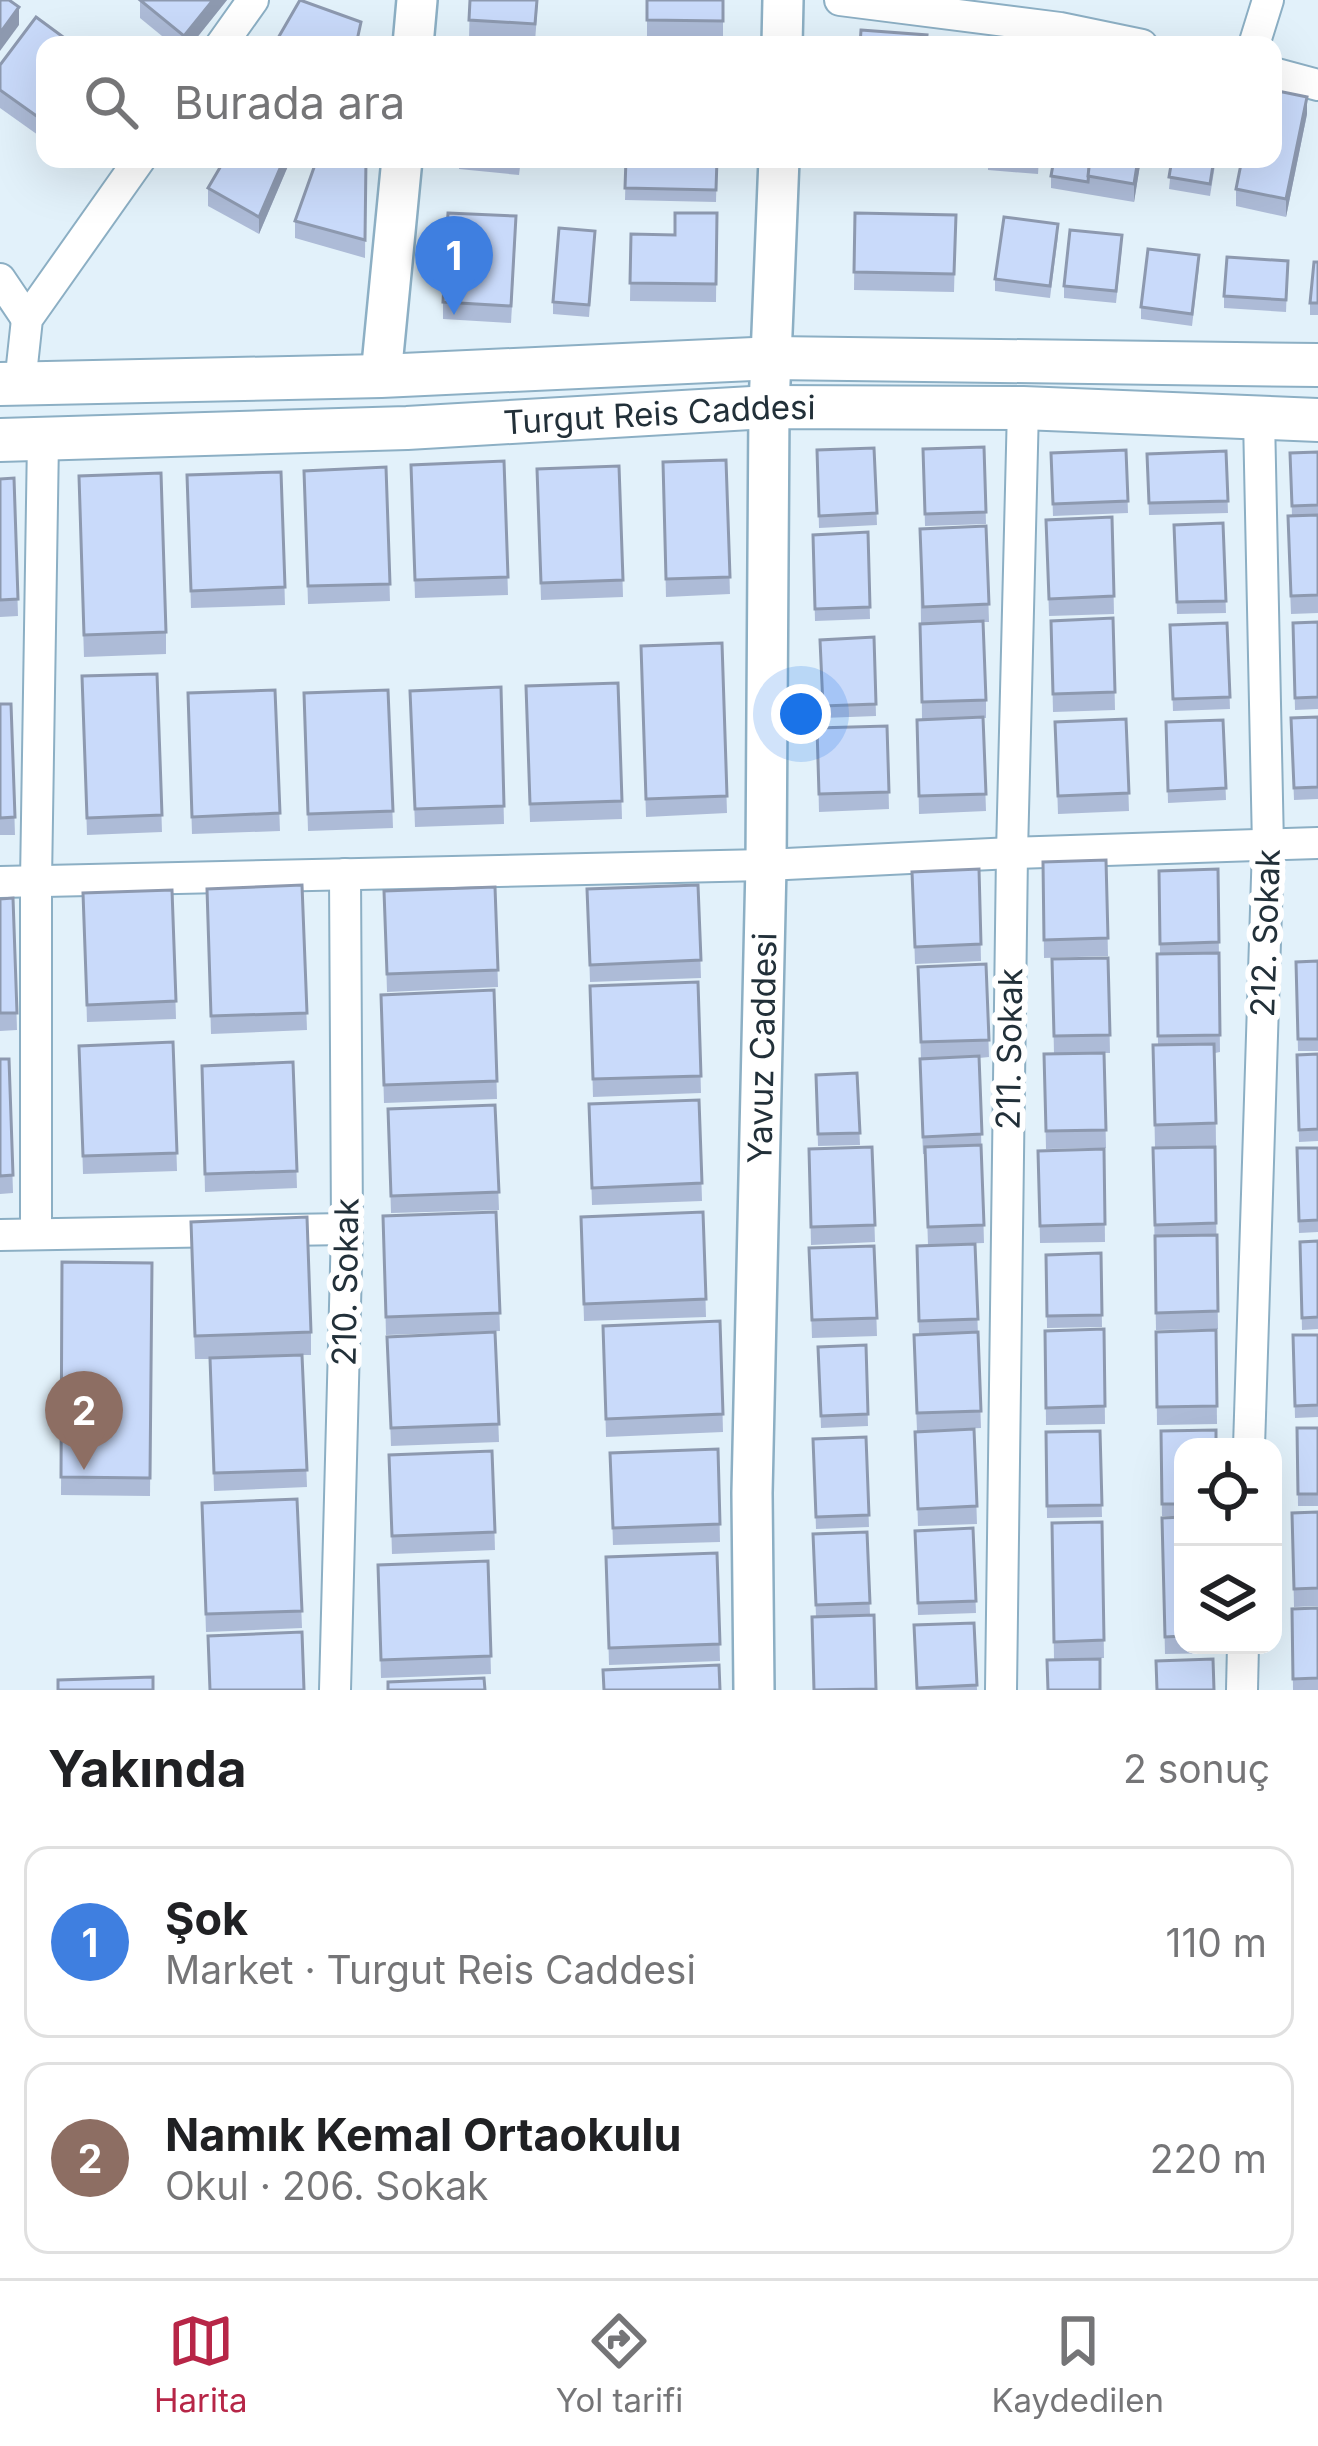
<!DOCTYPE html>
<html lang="tr">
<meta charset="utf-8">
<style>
:root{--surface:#fff;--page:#f2f2f2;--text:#202124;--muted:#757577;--line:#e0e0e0;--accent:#b72647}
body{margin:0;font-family:Inter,sans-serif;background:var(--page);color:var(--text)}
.controls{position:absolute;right:36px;bottom:36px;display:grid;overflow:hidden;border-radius:24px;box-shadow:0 12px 48px #0002}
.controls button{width:108px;height:108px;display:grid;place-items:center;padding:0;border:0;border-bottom:3px solid var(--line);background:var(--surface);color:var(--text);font:60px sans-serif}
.you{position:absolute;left:801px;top:714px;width:42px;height:42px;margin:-30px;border:9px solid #fff;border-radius:50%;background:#1a73e8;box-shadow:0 0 0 18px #1a73e833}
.badge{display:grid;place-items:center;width:78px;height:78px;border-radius:50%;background:var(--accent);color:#fff;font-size:39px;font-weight:700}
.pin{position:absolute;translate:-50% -99px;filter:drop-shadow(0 3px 6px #0008)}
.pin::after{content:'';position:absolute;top:63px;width:42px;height:36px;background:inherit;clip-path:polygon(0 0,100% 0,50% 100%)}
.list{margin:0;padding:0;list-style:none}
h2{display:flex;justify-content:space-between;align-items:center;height:156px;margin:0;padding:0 48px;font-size:51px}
h2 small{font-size:39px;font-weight:400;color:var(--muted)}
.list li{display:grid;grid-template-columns:78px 1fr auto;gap:36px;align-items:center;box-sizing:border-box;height:192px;margin:0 24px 24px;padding:0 24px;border:3px solid var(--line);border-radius:24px}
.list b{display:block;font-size:45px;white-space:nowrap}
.list p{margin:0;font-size:39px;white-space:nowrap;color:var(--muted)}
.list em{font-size:39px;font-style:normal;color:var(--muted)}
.icon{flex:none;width:66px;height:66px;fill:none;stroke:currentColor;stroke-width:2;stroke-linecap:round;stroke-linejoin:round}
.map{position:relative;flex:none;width:1318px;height:1690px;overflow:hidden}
.search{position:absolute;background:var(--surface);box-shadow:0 12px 48px #0002;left:36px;right:36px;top:36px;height:132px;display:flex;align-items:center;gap:30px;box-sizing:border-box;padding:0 42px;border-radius:24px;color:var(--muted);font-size:45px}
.sheet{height:588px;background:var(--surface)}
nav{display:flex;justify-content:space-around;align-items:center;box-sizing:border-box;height:168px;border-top:3px solid var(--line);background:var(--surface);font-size:33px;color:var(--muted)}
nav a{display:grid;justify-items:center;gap:6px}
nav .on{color:var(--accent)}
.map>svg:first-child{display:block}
</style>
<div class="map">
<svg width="1318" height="1690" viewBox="0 0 1318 1690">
<rect width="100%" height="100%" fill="#e2f1fa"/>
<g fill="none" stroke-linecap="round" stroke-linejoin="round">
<defs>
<g id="minor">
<polyline points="840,0 1060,28 1142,45"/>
<polyline points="221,45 253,0"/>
<polyline points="1254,45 1268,0"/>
<polyline points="1273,73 1318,85"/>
<polyline points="0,279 27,319"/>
<polyline points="20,384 27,319 140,159"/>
<polyline points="0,882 766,865 1012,853 1318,843"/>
<polyline points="36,1234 36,881 43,440"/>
<polyline points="0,1235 347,1229"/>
<polyline points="1249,1447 1268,846 1259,418"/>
<polyline points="335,1690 347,1229 345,874"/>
<polyline points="1001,1690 1012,853 1023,408"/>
<polyline points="1242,1690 1243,1645"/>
</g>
<g id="tertiary">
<polyline points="413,45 417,0"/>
<polyline points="782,45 783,0"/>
<polyline points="381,376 402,159"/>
<path id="s1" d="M754,1690L752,1493L766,865L769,407L779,159"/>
</g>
<g id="secondary">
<polyline points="0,384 381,376 773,358 1318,365"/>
<path id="s2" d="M0,440L407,428L769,407L1023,408L1318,420"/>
</g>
</defs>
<use href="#minor" stroke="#8cafc4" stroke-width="34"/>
<use href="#tertiary" stroke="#8cafc4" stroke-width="44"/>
<use href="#secondary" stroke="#8cafc4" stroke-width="46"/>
<use href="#minor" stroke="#fff" stroke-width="30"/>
<use href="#tertiary" stroke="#fff" stroke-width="39"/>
<use href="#secondary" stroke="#fff" stroke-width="42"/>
</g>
<g fill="#adbbd7">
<polygon points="140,0 227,0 191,45 173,45 140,18"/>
<polygon points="470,0 538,0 535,42 469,38"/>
<polygon points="647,0 723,0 723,38 647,37"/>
<polygon points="45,45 45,140 0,108 0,65"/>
<polygon points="1307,114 1286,217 1236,206 1236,189"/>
<polygon points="291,159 259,234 208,206 208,188"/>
<polygon points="366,159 365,258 295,238 295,221"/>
<polygon points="459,159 521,159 519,175 459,169"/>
<polygon points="626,159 717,159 716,202 625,200"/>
<polygon points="988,159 1039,159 1038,174 988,170"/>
<polygon points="1141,159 1134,202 1051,188 1051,176"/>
<polygon points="1172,159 1216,159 1210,196 1169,189"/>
<polygon points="717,213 716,302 630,301 631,234 675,235"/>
<polygon points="855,213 956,215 954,292 854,290"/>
<polygon points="516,234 511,323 443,319 443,302"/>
<polygon points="1058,236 1050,298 995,291 995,279"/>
<polygon points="595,243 589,317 553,314 553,302"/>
<polygon points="1122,247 1116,303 1064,298 1064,286"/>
<polygon points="1288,261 1286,312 1224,308 1224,296"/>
<polygon points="1318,262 1318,315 1310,315 1310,303"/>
<polygon points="1199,267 1192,326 1141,319 1141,307"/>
<polygon points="984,447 986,524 925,526 923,449"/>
<polygon points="874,448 877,525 819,528 817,450"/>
<polygon points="1126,450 1128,513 1053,516 1051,453"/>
<polygon points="1226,451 1228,513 1149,515 1147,454"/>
<polygon points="1318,452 1318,613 1291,614 1288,534 1292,516 1290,453"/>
<polygon points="726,460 730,594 666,597 663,462"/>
<polygon points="504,461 508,595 415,598 411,465"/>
<polygon points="619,466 623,597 541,600 537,469"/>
<polygon points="386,467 390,601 308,604 304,471"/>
<polygon points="281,472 285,605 191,608 187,475"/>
<polygon points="14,478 18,616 0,617 0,479"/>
<polygon points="79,499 166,632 166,654 84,657"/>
<polygon points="1112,517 1114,614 1049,616 1046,520"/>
<polygon points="1223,523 1226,613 1177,614 1174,525"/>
<polygon points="986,526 989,622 983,622 986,700 986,718 983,718 986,811 919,814 917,720 922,720 920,529"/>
<polygon points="868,532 870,619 815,621 813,535"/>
<polygon points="1113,618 1115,710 1053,712 1051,621"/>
<polygon points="1318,622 1318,709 1295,710 1293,623"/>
<polygon points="1227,623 1230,709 1173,711 1170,625"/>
<polygon points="874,637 876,716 823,718 820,640"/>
<polygon points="722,643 727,813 646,817 641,646"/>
<polygon points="157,674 162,832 87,835 82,676"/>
<polygon points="618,683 622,819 530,822 526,686"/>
<polygon points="501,687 504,824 415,827 410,691"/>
<polygon points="275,690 280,831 192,834 188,693"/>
<polygon points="388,690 393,828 308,831 304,693"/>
<polygon points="0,704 11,704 15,835 0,835"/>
<polygon points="1318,717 1318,799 1294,800 1291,718"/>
<polygon points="1126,719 1129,811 1058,814 1055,722"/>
<polygon points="1223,720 1226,800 1168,803 1166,722"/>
<polygon points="887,726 889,809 819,812 817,728"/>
<polygon points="1106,860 1108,956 1044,958 1043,862"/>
<polygon points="979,869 981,961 915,964 912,872"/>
<polygon points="1218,869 1220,1052 1215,1053 1216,1146 1155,1148 1153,1045 1158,1045 1157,954 1160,954 1159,871"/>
<polygon points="302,885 307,1030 211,1034 207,889"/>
<polygon points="698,885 701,978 590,982 587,889"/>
<polygon points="495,887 498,987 387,992 384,891"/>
<polygon points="172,890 176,1019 87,1022 83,893"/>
<polygon points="13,898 17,1030 0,1031 0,899"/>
<polygon points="1108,958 1110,1053 1104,1053 1106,1148 1046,1149 1044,1054 1054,1054 1052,959"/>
<polygon points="1318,961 1318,1051 1298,1051 1296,962"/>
<polygon points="986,964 989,1057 979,1058 984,1243 928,1245 925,1154 923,1154 920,1077 921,1059 918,967"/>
<polygon points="698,982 701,1093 593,1097 590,986"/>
<polygon points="494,990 497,1099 384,1103 381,995"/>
<polygon points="173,1042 177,1171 83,1174 79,1046"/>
<polygon points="1318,1054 1318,1141 1299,1142 1297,1055"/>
<polygon points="0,1059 9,1059 13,1193 0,1194"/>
<polygon points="293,1062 297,1188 205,1192 202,1066"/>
<polygon points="857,1073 860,1145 818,1146 816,1075"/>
<polygon points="699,1100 702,1201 592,1205 589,1104"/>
<polygon points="495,1105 499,1210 391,1213 388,1109"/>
<polygon points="872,1147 875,1242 811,1245 809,1149"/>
<polygon points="1215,1147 1218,1329 1156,1330 1153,1148"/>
<polygon points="1297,1148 1318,1148 1318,1232 1299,1233"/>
<polygon points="1104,1149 1105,1242 1040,1243 1038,1151"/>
<polygon points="496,1212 500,1331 386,1335 383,1216"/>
<polygon points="703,1212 706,1317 584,1321 581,1217"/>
<polygon points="1318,1241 1318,1329 1302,1330 1300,1242"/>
<polygon points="975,1244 981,1428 917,1431 914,1352 919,1334 917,1246"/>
<polygon points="191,1245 311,1332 311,1355 302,1355 307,1487 214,1491 210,1359 195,1359"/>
<polygon points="874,1246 877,1336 812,1338 809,1248"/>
<polygon points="1101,1253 1102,1327 1047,1328 1046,1255"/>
<polygon points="62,1262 152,1263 150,1496 61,1495"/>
<polygon points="720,1321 723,1432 606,1437 603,1326"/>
<polygon points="1104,1329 1105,1424 1046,1425 1045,1331"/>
<polygon points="1216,1330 1217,1424 1157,1425 1156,1332"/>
<polygon points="495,1332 499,1442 391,1446 387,1337"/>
<polygon points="1293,1335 1318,1335 1318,1417 1295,1418"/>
<polygon points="866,1345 868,1426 821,1428 818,1347"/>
<polygon points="1297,1428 1318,1428 1318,1506 1298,1506"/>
<polygon points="974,1429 977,1524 918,1526 915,1432"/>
<polygon points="1100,1431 1102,1517 1047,1518 1046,1432"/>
<polygon points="1161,1431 1183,1447 1183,1516 1162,1516"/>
<polygon points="866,1437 869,1527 816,1529 813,1439"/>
<polygon points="718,1449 720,1542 613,1545 610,1453"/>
<polygon points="492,1451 495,1550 392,1554 389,1455"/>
<polygon points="297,1499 302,1628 206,1632 202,1503"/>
<polygon points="1318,1512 1318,1606 1294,1607 1292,1513"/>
<polygon points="1183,1517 1183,1645 1219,1645 1219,1653 1165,1654 1162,1518"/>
<polygon points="1102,1522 1104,1658 1054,1659 1052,1523"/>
<polygon points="973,1528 976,1613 918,1615 915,1531"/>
<polygon points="867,1532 870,1615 816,1617 813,1534"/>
<polygon points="717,1553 720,1661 609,1665 606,1557"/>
<polygon points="488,1561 491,1674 381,1678 378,1565"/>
<polygon points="1318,1608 1318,1690 1293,1690 1292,1609"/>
<polygon points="974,1623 977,1690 916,1690 914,1625"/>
</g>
<g fill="#8d99af">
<polygon points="213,0 227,0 191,45 184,45 184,36"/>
<polygon points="19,7 19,25 0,51 0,33"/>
<polygon points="1307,97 1307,114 1286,217 1286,199"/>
<polygon points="284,159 291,159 259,234 259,217"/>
<polygon points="1138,159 1141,159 1134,202 1134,184"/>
</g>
<g fill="#c9dafa" stroke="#8d99af" stroke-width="3">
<polygon points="0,0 9,0 19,7 0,33"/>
<polygon points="140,0 213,0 184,36"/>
<polygon points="300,0 361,22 356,45 274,45"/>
<polygon points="470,0 537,0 535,24 469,20"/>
<polygon points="647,0 723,0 723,21 647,20"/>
<polygon points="36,17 74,45 45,45 45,122 0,90 0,65"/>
<polygon points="861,30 927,35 926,45 860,45"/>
<polygon points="1273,90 1307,97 1286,199 1236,189 1242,159 1273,159"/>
<polygon points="225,159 284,159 259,217 208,188"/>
<polygon points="317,159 366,159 365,240 295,221"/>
<polygon points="626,159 717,159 716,190 625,188"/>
<polygon points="1054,159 1090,159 1088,182 1051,176"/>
<polygon points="1090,159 1138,159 1134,184 1088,176"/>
<polygon points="1172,159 1214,159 1210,184 1169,177"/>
<polygon points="448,213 516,216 511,306 443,302"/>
<polygon points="675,213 717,213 716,284 630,283 631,234 675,235"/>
<polygon points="855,213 956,215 954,274 854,272"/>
<polygon points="1004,217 1058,224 1050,286 995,279"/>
<polygon points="559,228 595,231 589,305 553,302"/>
<polygon points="1070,230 1122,235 1116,291 1064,286"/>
<polygon points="1148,249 1199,255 1192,314 1141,307"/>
<polygon points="1227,257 1288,261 1286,300 1224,296"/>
<polygon points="1314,262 1318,262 1318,303 1310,303"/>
<polygon points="984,447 986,512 925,514 923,449"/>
<polygon points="874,448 877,513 819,516 817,450"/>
<polygon points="1126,450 1128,501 1053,504 1051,453"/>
<polygon points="1226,451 1228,501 1149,503 1147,454"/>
<polygon points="1318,452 1318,505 1292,506 1290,453"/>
<polygon points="726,460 730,577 666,579 663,462"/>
<polygon points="504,461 508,577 415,580 411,465"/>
<polygon points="619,466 623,580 541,583 537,469"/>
<polygon points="386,467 390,584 308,586 304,471"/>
<polygon points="281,472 285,587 191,591 187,475"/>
<polygon points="161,473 166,632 84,635 79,476"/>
<polygon points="14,478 18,599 0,600 0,479"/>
<polygon points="1318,515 1318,595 1291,596 1288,516"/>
<polygon points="1112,517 1114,596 1049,599 1046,520"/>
<polygon points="1223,523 1226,601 1177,602 1174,525"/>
<polygon points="986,526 989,604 923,607 920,529"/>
<polygon points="868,532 870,607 815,609 813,535"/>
<polygon points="1113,618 1115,692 1053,694 1051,621"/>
<polygon points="983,621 986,700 922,702 920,624"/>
<polygon points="1318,622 1318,697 1295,698 1293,623"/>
<polygon points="1227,623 1230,697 1173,699 1170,625"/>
<polygon points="874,637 876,704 823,706 820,640"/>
<polygon points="722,643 727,796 646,799 641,646"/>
<polygon points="157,674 162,815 87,818 82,676"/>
<polygon points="618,683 622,801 530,804 526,686"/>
<polygon points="501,687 504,806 415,809 410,691"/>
<polygon points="275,690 280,813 192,817 188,693"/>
<polygon points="388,690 393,811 308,814 304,693"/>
<polygon points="0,704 11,704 15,817 0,818"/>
<polygon points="983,717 986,794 919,796 917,720"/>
<polygon points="1318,717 1318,787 1294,788 1291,718"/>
<polygon points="1126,719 1129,793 1058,796 1055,722"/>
<polygon points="1223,720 1226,788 1168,791 1166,722"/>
<polygon points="887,726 889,792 819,794 817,728"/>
<polygon points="1106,860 1108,938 1044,940 1043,862"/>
<polygon points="979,869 981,944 915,947 912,872"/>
<polygon points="1218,869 1219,942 1160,944 1159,871"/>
<polygon points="302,885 307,1013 211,1016 207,889"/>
<polygon points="698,885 701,960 590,965 587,889"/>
<polygon points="495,887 498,970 387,974 384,891"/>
<polygon points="172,890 176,1001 87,1005 83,893"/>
<polygon points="13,898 17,1013 0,1013 0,899"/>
<polygon points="1219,953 1220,1035 1158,1036 1157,954"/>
<polygon points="1108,958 1110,1035 1054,1036 1052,959"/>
<polygon points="1318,961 1318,1039 1298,1039 1296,962"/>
<polygon points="986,964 989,1040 921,1042 918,967"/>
<polygon points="698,982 701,1076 593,1079 590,986"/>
<polygon points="494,990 497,1081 384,1085 381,995"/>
<polygon points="173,1042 177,1153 83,1156 79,1046"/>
<polygon points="1214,1044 1216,1123 1155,1125 1153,1045"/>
<polygon points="1104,1053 1106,1130 1046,1131 1044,1054"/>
<polygon points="1318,1054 1318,1129 1299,1130 1297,1055"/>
<polygon points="979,1056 982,1134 923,1137 920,1059"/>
<polygon points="0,1059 9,1059 13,1175 0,1176"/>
<polygon points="293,1062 297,1171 205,1174 202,1066"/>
<polygon points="857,1073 860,1133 818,1134 816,1075"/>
<polygon points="699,1100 702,1183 592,1188 589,1104"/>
<polygon points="495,1105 499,1192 391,1196 388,1109"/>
<polygon points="981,1145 984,1225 928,1227 925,1147"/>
<polygon points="872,1147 875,1225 811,1227 809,1149"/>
<polygon points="1215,1147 1216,1223 1155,1225 1153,1148"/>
<polygon points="1297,1148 1318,1148 1318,1220 1299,1221"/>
<polygon points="1104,1149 1105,1224 1040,1226 1038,1151"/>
<polygon points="496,1212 500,1313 386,1317 383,1216"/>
<polygon points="703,1212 706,1299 584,1304 581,1217"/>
<polygon points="307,1217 311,1332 195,1336 191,1222"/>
<polygon points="1217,1235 1218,1311 1156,1313 1155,1236"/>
<polygon points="1318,1241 1318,1317 1302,1318 1300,1242"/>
<polygon points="975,1244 978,1319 919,1321 917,1246"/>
<polygon points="874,1246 877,1318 812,1320 809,1248"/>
<polygon points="1101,1253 1102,1315 1047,1316 1046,1255"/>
<polygon points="62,1262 152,1263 150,1478 61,1477"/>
<polygon points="720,1321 723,1414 606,1419 603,1326"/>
<polygon points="1104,1329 1105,1406 1046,1408 1045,1331"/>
<polygon points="1216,1330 1217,1406 1157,1407 1156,1332"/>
<polygon points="495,1332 499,1424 391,1428 387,1337"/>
<polygon points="978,1332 981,1411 917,1413 914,1335"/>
<polygon points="1293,1335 1318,1335 1318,1405 1295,1406"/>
<polygon points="866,1345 868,1414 821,1416 818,1347"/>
<polygon points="302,1355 307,1470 214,1473 210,1358"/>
<polygon points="1297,1428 1318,1428 1318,1494 1298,1494"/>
<polygon points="974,1429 977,1506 918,1509 915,1432"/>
<polygon points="1216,1430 1216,1447 1183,1447 1183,1504 1162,1504 1161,1431"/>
<polygon points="1100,1431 1102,1505 1047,1506 1046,1432"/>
<polygon points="866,1437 869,1515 816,1517 813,1439"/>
<polygon points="718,1449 720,1524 613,1528 610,1453"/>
<polygon points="492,1451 495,1532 392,1536 389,1455"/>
<polygon points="297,1499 302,1611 206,1614 202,1503"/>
<polygon points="1318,1512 1318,1588 1294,1589 1292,1513"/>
<polygon points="1183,1517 1183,1636 1165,1637 1162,1518"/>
<polygon points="1102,1522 1104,1640 1054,1642 1052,1523"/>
<polygon points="973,1528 976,1601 918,1603 915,1531"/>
<polygon points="867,1532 870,1603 816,1605 813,1534"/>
<polygon points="717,1553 720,1644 609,1648 606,1557"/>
<polygon points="488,1561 491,1656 381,1660 378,1565"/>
<polygon points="1318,1608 1318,1678 1293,1679 1292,1609"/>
<polygon points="874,1615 876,1689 814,1690 812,1617"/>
<polygon points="974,1623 977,1685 917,1688 914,1625"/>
<polygon points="302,1632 304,1690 210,1690 208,1636"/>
<polygon points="1100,1659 1100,1690 1048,1690 1047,1660"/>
<polygon points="1213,1659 1214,1690 1157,1690 1156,1661"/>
<polygon points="719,1665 720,1690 604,1690 603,1670"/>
<polygon points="153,1677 153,1690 58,1690 58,1680"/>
<polygon points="484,1678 485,1690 388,1690 388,1682"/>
</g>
<g text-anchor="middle" stroke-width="12" stroke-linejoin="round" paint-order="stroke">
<g font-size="33" fill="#223039" stroke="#fff">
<text dy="12" stroke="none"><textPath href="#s2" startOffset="660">Turgut Reis Caddesi</textPath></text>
<text transform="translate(1265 933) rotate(-88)" y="12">212. Sokak</text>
<text dy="12" stroke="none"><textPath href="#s1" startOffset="642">Yavuz Caddesi</textPath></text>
<text transform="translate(1009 1049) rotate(-89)" y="12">211. Sokak</text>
<text transform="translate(345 1282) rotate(-89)" y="12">210. Sokak</text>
</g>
</g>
</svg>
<div class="controls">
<button><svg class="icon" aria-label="locate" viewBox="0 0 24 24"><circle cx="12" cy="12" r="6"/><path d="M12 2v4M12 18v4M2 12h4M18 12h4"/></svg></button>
<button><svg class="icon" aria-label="layers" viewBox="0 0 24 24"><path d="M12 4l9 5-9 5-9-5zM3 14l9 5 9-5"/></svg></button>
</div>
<div class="you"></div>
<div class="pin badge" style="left:454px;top:315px;background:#3f7fe0">1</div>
<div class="pin badge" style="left:84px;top:1470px;background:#8d6e63">2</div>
<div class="search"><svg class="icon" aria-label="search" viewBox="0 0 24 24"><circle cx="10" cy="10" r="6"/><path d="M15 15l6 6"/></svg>Burada ara</div>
</div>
<section class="sheet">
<h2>Yakında<small>2 sonuç</small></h2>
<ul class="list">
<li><span class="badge" style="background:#3f7fe0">1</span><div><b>Şok</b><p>Market · Turgut Reis Caddesi</p></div><em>110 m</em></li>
<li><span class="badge" style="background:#8d6e63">2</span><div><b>Namık Kemal Ortaokulu</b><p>Okul · 206. Sokak</p></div><em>220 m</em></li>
</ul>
</section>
<nav>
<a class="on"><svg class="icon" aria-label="map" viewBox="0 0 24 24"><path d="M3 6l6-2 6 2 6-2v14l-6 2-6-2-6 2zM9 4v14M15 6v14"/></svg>Harita</a>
<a><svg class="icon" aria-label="directions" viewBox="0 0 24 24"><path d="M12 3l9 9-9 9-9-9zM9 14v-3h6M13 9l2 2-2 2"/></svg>Yol tarifi</a>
<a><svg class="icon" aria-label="saved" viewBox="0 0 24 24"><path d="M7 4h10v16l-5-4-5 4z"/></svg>Kaydedilen</a>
</nav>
